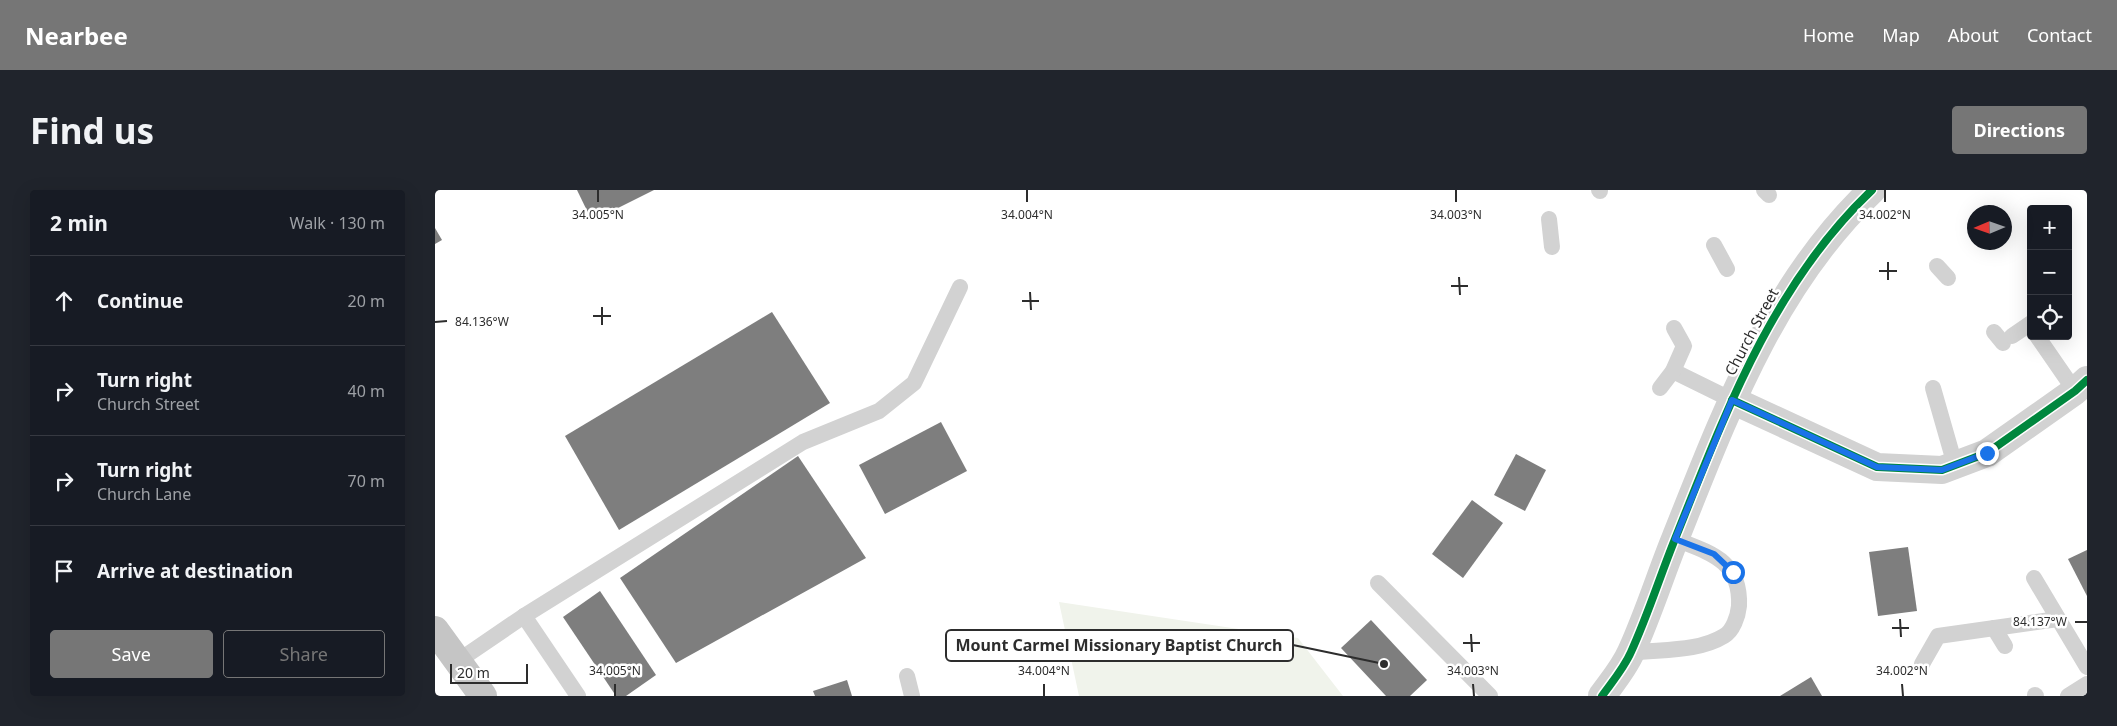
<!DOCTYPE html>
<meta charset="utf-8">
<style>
:root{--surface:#171b24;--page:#20242c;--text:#f1f3f6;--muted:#9ea1a6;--line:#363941;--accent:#767676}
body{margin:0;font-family:"Noto Sans",sans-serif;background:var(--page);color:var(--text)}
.controls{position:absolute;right:15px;top:15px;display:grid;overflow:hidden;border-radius:5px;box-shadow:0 5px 20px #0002}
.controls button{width:45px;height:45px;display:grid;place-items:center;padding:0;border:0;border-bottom:1px solid var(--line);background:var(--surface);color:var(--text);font:25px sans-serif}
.compass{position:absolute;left:1532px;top:15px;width:45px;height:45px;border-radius:50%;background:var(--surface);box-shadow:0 5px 20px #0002;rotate:268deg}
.scale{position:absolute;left:15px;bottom:12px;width:78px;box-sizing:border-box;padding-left:5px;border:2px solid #2d2d2d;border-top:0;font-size:14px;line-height:18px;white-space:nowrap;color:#2d2d2d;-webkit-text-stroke:4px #fff;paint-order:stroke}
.stop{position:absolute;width:15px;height:15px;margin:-11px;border:4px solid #1a73e8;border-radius:50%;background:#fff}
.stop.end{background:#1a73e8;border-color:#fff;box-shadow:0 1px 5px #0008}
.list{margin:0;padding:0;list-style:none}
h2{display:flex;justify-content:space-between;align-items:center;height:65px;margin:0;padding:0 20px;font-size:21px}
h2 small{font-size:16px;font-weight:400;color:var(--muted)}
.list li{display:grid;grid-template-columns:32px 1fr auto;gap:15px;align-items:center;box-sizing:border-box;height:90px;padding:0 20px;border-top:1px solid var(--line)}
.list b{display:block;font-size:19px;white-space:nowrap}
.list p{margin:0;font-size:16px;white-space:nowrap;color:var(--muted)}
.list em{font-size:16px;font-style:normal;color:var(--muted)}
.actions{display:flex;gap:10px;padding:15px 20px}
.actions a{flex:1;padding:11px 0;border:1px solid var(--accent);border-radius:5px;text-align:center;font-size:18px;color:var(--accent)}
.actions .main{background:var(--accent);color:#fff}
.icon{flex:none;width:28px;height:28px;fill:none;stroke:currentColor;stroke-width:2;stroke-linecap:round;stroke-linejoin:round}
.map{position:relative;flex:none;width:1652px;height:506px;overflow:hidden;border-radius:5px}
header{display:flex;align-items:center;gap:30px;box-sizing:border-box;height:70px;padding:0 25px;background:var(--accent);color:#fff}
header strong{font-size:24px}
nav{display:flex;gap:28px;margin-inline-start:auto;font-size:18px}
.intro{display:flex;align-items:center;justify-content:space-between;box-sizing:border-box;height:120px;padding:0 30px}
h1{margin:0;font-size:35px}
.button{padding:12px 22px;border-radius:5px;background:var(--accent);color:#fff;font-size:18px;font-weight:700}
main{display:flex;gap:30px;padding:0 30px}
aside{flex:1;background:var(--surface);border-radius:5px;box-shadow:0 5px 20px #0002}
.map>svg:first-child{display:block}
</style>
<header>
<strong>Nearbee</strong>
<nav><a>Home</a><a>Map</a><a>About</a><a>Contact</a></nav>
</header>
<div class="intro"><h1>Find us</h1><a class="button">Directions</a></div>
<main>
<aside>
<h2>2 min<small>Walk · 130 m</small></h2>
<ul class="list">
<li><svg class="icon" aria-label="ahead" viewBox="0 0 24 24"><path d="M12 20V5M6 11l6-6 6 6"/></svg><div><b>Continue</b></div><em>20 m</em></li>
<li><svg class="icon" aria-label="right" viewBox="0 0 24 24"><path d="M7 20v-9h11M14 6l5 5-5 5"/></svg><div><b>Turn right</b><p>Church Street</p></div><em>40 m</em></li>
<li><svg class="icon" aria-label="right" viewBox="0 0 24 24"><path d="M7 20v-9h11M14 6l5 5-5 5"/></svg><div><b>Turn right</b><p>Church Lane</p></div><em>70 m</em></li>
<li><svg class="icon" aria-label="arrive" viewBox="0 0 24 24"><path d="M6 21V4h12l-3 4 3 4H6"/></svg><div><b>Arrive at destination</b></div></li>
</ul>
<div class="actions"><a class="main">Save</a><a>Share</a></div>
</aside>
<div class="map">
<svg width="1652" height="506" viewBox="0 0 1652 506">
<rect width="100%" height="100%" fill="#fff"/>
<polygon fill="#f0f3eb" points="624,412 863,448 908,506 644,506"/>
<g fill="#7e7e7e">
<polygon points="142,0 219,0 157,31"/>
<polygon points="0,38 7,50 0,54"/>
<polygon points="337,122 395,213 184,340 130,246"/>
<polygon points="506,232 532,281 450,324 424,275"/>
<polygon points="1081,264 1111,280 1090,321 1059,305"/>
<polygon points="363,266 431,368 241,473 185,388"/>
<polygon points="1037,310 1068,333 1028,388 997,364"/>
<polygon points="1473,357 1482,421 1443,426 1434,362"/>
<polygon points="1652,360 1652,406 1633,369"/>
<polygon points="165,401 221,485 191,506 181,506 128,427"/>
<polygon points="936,430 992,490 975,506 951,506 906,458"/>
<polygon points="1376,487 1387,506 1345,506"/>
<polygon points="412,490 417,506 380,506 378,501"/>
</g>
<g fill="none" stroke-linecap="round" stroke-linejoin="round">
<g stroke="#d2d2d2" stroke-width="16">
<polyline points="1164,0 1165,1"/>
<polyline points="1329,0 1334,5"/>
<polyline points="1114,29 1117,57"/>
<polyline points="1279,55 1292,79"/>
<polyline points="1502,76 1513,88"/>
<polyline points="1559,142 1568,153"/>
<polyline points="1577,146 1596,133"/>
<polyline points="1602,146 1640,201"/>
<polyline points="1238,181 1297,210"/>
<polyline points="1225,198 1238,181 1249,156 1239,138"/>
<polyline points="1498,198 1520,275"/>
<polyline points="1599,388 1652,477"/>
<polyline points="943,393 1055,506"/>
<polyline points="89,426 143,506"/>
<polyline points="1559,438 1570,456"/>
<path d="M1196,463C1226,459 1263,462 1289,446C1298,441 1303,426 1304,416C1306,371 1276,363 1240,349"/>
<polyline points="23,471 89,426 368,252 444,221 479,193 525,97"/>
<polyline points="1487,474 1503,446 1623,429"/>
<polyline points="472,486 477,506"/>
<polyline points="1600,505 1601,506"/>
<polyline points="1633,506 1652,494"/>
</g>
<g stroke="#d2d2d2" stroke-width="28">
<polyline points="1297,210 1442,277 1507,280 1552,263 1640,201 1652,190"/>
<path d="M1167,506C1177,492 1189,478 1196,462C1213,425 1225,386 1240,349C1290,224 1337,95 1437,0"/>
</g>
<polyline stroke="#c5c5c5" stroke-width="28" points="0,440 48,506"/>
<defs>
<g id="cycleway">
<polyline points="1297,210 1442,277 1507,280 1552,263 1640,201 1652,190"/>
<path d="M1167,506C1177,492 1189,478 1196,462C1213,425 1225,386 1240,349C1290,224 1337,95 1437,0"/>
</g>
</defs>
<use href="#cycleway" stroke="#fff" stroke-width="11"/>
<use href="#cycleway" stroke="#00873e" stroke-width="8"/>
</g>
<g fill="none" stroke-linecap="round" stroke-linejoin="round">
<polyline stroke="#1a73e8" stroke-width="6" points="1298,382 1279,364 1240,349 1297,210 1442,277 1507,280 1552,263"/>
</g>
<path fill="none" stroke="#2d2d2d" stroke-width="2" d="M163,0V12M592,0V12M1021,0V12M1450,0V12M1453,72V90M1444,81H1462M1024,87L1025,105M1016,96H1033M595,102L596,120M587,111H604M167,117V135M158,126H176M0,132L12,131M1465,429L1466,447M1640,432H1652M1457,438H1474M1036,444L1037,462M1028,453H1045M180,494V506M609,494V506M1038,494L1039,506M1467,494L1468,506"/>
<g text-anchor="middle" stroke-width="5" stroke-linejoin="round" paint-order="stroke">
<g font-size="15" fill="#2d2d2d" stroke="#fff">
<text transform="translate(1317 142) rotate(-62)" y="5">Church Street</text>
</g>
</g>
<g font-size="12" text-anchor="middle" fill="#2d2d2d" stroke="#fff" stroke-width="5" stroke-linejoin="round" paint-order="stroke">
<text x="163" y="29">34.005°N</text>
<text x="592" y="29">34.004°N</text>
<text x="1021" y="29">34.003°N</text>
<text x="1450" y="29">34.002°N</text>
<text x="47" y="136">84.136°W</text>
<text x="1605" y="436">84.137°W</text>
<text x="180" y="485">34.005°N</text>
<text x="609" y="485">34.004°N</text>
<text x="1038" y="485">34.003°N</text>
<text x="1467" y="485">34.002°N</text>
</g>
<path fill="none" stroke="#2d2d2d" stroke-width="2" d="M949 474L858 455"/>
<circle fill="#2d2d2d" stroke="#fff" stroke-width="2" cx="949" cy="474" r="5"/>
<rect fill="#fff" stroke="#2d2d2d" stroke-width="2" x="511" y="440" width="347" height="31" rx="5"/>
<g font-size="16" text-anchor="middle" font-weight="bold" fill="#2d2d2d">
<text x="684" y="461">Mount Carmel Missionary Baptist Church</text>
</g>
</svg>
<div class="controls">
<button>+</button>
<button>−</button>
<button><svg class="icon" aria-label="locate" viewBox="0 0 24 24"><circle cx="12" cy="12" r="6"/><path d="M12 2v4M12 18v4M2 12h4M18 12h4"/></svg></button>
</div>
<svg class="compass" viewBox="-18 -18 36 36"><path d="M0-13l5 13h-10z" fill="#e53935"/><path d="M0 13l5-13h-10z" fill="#9ea1a6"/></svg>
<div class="scale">20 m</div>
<div class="stop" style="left:1298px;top:382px"></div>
<div class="stop end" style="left:1552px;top:263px"></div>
</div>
</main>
